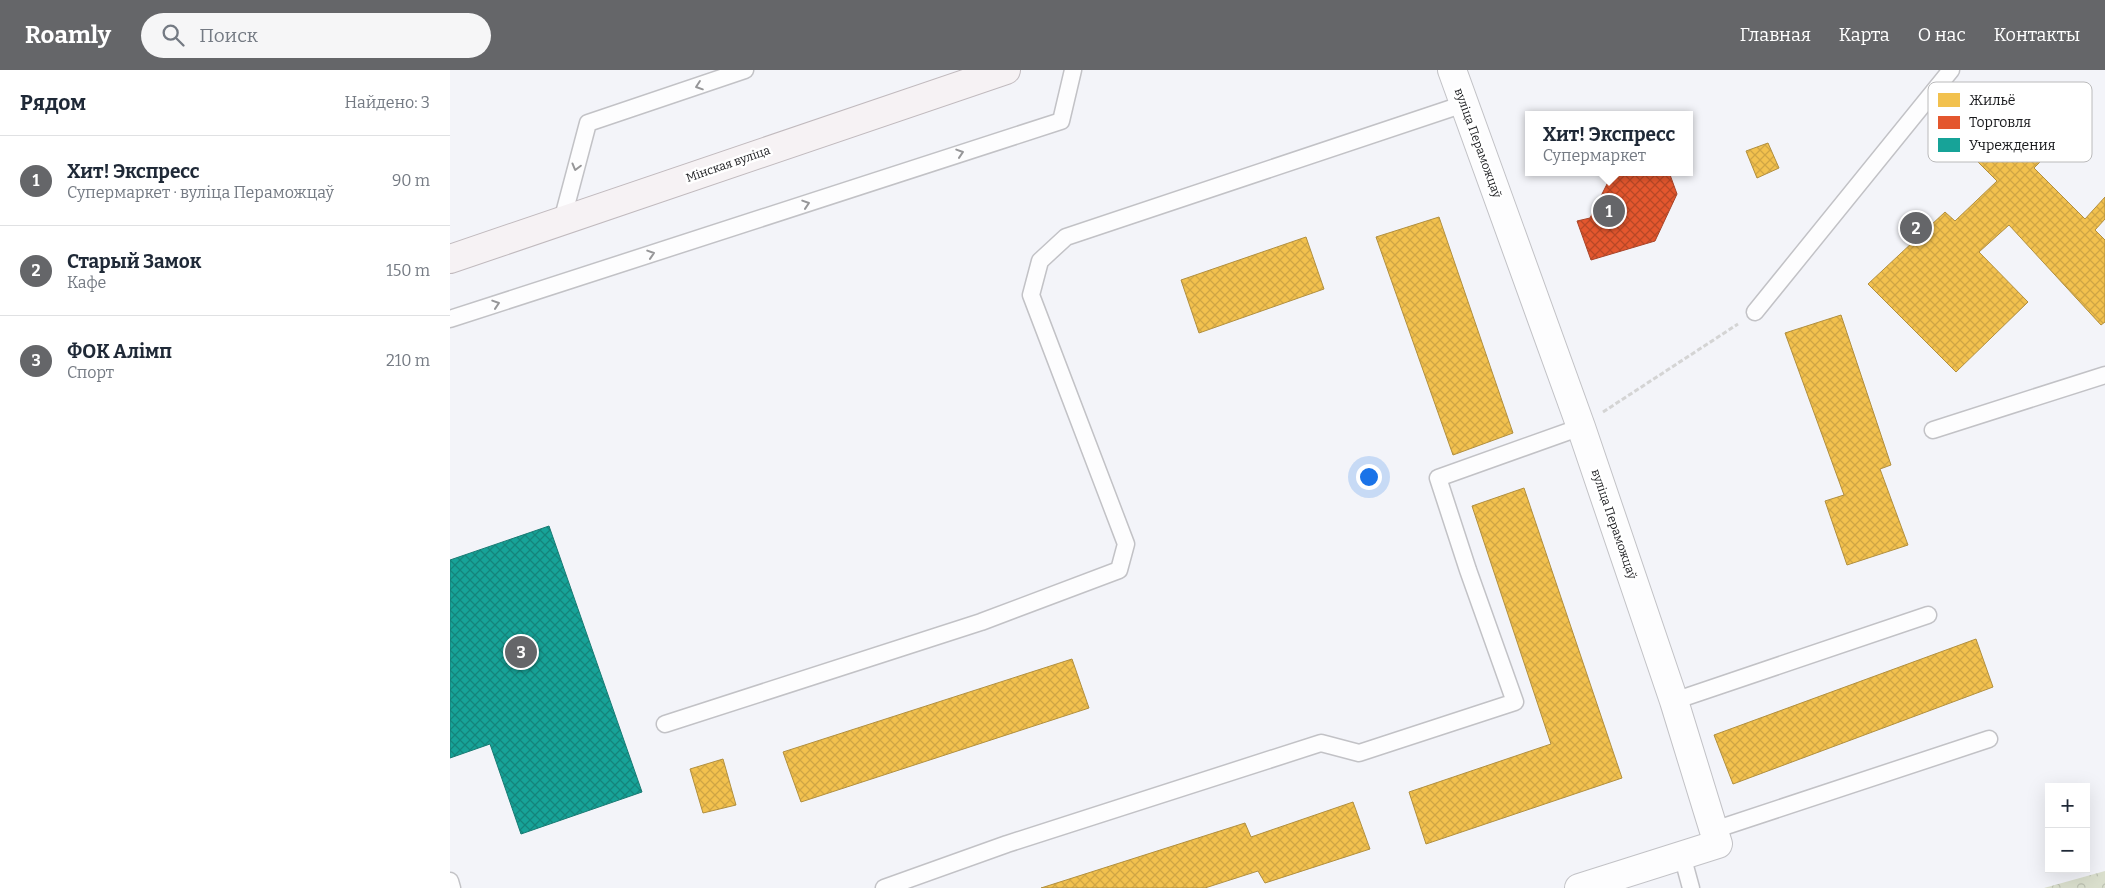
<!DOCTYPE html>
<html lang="ru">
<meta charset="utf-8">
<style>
:root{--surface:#fff;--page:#f6f6f7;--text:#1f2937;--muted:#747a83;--line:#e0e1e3;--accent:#656669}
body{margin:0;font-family:Bitter,serif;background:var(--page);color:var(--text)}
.controls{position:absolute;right:15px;bottom:15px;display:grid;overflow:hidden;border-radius:0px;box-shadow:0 5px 20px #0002}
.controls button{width:45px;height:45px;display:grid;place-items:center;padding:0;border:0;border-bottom:1px solid var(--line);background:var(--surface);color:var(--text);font:25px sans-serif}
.you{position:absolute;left:918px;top:406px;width:18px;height:18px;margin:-12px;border:4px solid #fff;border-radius:50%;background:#1a73e8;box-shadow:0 0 0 8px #1a73e833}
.badge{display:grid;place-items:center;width:32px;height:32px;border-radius:50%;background:var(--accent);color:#fff;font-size:16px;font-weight:700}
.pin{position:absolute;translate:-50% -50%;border:2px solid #fff;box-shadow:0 1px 5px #0006}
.popup{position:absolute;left:1075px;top:41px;width:168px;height:65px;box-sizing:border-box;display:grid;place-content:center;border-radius:0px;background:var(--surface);filter:drop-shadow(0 1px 4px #0005);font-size:16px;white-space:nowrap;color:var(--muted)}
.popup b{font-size:19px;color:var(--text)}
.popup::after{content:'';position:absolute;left:50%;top:100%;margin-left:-10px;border:10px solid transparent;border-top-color:var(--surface)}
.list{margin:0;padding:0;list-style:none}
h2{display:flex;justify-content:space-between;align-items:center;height:65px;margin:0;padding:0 20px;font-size:21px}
h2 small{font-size:16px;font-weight:400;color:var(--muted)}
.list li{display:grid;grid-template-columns:32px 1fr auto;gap:15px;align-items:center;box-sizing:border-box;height:90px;padding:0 20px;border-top:1px solid var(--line)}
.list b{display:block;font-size:19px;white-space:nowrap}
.list p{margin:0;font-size:16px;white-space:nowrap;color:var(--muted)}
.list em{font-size:16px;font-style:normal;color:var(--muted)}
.icon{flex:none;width:28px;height:28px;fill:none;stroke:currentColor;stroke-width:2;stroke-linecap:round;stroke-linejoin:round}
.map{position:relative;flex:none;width:1655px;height:818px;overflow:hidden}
header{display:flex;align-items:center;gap:30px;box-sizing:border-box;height:70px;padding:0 25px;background:var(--accent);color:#fff}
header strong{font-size:24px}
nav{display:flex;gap:28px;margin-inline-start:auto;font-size:18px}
.search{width:350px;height:45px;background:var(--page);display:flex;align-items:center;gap:12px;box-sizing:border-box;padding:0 18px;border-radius:28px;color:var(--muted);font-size:19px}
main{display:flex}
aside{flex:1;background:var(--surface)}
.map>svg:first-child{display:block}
</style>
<header>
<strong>Roamly</strong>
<div class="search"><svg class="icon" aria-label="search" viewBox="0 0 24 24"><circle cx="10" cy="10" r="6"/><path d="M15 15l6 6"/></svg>Поиск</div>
<nav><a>Главная</a><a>Карта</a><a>О нас</a><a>Контакты</a></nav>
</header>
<main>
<aside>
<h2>Рядом<small>Найдено: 3</small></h2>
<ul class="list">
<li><span class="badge">1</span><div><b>Хит! Экспресс</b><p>Супермаркет · вуліца Пераможцаў</p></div><em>90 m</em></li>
<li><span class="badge">2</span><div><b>Старый Замок</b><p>Кафе</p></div><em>150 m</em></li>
<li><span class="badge">3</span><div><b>ФОК Алімп</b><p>Спорт</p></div><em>210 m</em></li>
</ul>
</aside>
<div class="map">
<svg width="1655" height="818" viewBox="0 0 1655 818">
<defs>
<pattern id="forest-crowns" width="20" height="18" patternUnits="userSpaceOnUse" patternTransform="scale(1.25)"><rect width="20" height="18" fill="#dadfcd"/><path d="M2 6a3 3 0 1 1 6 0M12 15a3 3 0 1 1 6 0" fill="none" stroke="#babfaf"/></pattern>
<pattern id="homes-cross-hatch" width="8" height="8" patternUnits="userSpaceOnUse" patternTransform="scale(1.25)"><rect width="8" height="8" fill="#f2c14e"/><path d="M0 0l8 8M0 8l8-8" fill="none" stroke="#cfa544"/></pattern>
<pattern id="shops-cross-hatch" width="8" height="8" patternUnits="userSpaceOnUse" patternTransform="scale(1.25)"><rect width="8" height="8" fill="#e4572e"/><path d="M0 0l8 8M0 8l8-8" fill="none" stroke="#b84726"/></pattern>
<pattern id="public-cross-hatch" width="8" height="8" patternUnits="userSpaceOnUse" patternTransform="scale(1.25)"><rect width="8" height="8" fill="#17a398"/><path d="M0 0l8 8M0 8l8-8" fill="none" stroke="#14847b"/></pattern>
</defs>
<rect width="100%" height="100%" fill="#f3f4f9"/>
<polygon fill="url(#forest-crowns)" points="1655,801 1655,818 1594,818"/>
<g fill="url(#homes-cross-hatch)" stroke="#b18f3f">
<polygon points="1551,27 1602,80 1584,98 1635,149 1655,127 1655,149 1645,160 1655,170 1655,252 1651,255 1559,155 1529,182 1578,232 1506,302 1418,214 1495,142 1505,151 1547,111 1506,70"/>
<polygon points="1318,73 1329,98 1307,108 1296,81"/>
<polygon points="989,147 1063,363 1003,385 926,167"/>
<polygon points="856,167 874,219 749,263 731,210"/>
<polygon points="1391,245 1441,395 1430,399 1458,475 1397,495 1375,431 1394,425 1335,263"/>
<polygon points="1074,418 1172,708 976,774 959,722 1101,674 1022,436"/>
<polygon points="1526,569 1543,617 1283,714 1264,665"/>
<polygon points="622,589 639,638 351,732 333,682"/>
<polygon points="273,689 286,735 253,743 240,699"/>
<polygon points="903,732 920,779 815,813 808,801 755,818 591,818 795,753 801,767"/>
</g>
<polygon fill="url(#shops-cross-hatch)" stroke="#a74429" points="1163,102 1219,102 1227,124 1205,171 1141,190 1127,151 1140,148"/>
<polygon fill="url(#public-cross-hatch)" stroke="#177a73" points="99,456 192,722 71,764 40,674 0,688 0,490"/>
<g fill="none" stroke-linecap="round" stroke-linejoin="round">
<defs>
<g id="lane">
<polyline points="112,151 138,53 295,0"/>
<polyline points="1305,242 1501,0"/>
<polyline points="0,249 611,51 623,0"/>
<polyline points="1483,360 1655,305"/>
<polyline points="1224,631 1478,545"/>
<polyline points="215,654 531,552 669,500 676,474 581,225 590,191 616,167 1014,34"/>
<polyline points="1264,760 1539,669"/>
<polyline points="1232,785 1241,818"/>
<polyline points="0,811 2,818"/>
<polyline points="434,818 557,774 871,673 909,683 1065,632 1018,500 988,408 1131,357"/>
</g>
<polyline id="street" points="1002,0 1131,357 1224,631 1268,774 1129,818"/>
<polyline id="primary" points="0,189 556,0"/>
</defs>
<use href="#lane" stroke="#c2c2c6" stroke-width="19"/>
<use href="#street" stroke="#c2c2c6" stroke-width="30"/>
<use href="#primary" stroke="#c1babe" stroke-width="30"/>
<polyline stroke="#d4d4d4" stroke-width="3" stroke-dasharray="5 2.5" stroke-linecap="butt" points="1153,342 1288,254"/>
<use href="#lane" stroke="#fdfdfe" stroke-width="16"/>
<use href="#street" stroke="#fdfdfe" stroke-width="28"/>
<use href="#primary" stroke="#f6f2f4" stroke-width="28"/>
</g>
<defs><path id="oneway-chevron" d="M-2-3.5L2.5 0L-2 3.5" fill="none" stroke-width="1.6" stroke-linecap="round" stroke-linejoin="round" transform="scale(1.25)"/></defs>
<g stroke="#969698">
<use href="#oneway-chevron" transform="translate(249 16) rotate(161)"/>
<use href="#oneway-chevron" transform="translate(510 83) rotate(-18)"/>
<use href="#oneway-chevron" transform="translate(126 97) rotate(105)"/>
<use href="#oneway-chevron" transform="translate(356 134) rotate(-18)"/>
<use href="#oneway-chevron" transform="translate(201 184) rotate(-18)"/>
<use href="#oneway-chevron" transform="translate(46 234) rotate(-18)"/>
</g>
<g text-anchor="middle" stroke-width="5" stroke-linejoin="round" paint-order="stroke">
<g font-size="12" fill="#18191c" stroke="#fff">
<text transform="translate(1028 73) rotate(70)" y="4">вуліца Пераможцаў</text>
<text transform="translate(278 94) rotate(-19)" y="4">Мінская вуліца</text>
<text transform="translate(1164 454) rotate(71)" y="4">вуліца Пераможцаў</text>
</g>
</g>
<rect x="1478" y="12" width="164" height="80" rx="8" fill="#fff" stroke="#bababb" stroke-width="1"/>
<rect x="1488" y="23" width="22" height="14" fill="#f2c14e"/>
<rect x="1488" y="46" width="22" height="13" fill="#e4572e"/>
<rect x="1488" y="68" width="22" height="14" fill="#17a398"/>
<g font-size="14" fill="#18191c">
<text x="1519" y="35">Жильё</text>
<text x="1519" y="57">Торговля</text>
<text x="1519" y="80">Учреждения</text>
</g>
</svg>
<div class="controls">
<button>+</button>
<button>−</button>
</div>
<div class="you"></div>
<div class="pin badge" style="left:1159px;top:141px">1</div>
<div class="popup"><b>Хит! Экспресс</b>Супермаркет</div>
<div class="pin badge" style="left:1466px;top:158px">2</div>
<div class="pin badge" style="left:71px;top:582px">3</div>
</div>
</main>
